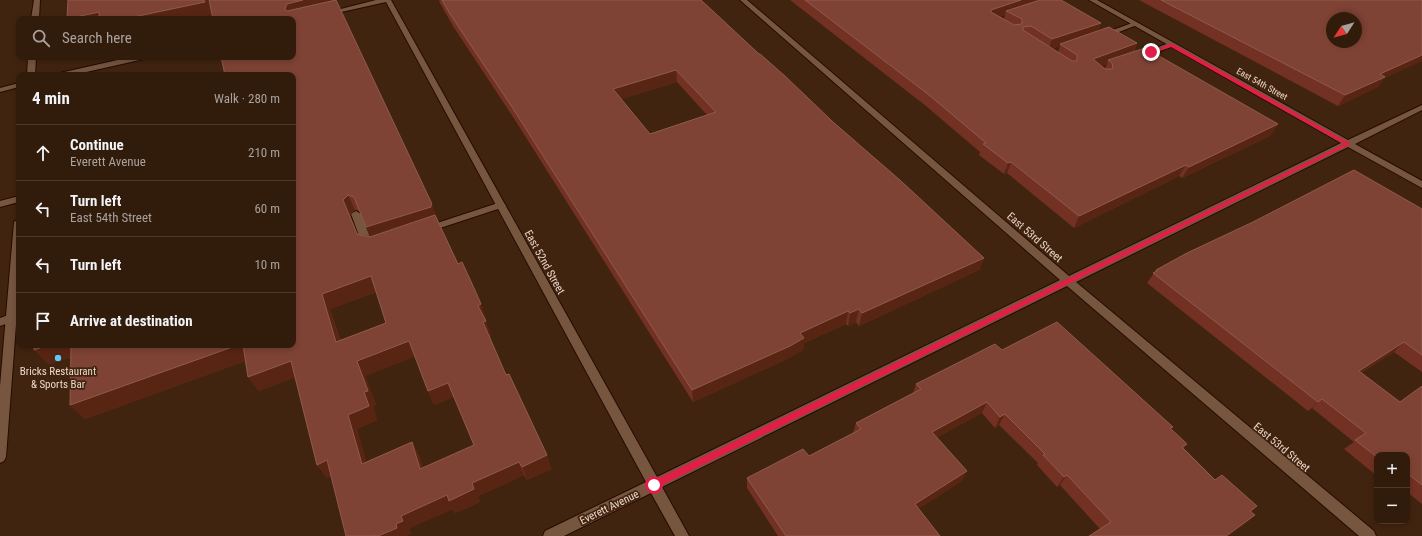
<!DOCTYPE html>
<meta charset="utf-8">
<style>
:root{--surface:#311b0b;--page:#3d2819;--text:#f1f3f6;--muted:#a8a19d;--line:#4c392c}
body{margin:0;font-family:"Roboto Condensed",sans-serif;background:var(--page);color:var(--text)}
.controls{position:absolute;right:12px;bottom:12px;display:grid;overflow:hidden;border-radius:8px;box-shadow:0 2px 6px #0003}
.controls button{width:36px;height:36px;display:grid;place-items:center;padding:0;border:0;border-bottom:1px solid var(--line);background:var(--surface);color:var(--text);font:20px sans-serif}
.compass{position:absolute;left:1326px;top:12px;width:36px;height:36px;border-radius:50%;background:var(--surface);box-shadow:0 2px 6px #0003;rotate:234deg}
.stop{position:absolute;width:12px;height:12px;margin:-9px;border:3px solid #e11d48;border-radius:50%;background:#fff}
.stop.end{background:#e11d48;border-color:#fff;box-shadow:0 1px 4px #0008}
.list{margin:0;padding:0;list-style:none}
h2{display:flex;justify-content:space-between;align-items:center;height:52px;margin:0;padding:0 16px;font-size:17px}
h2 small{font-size:13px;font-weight:400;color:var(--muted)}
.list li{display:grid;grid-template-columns:26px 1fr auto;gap:12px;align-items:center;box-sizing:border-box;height:56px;padding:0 16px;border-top:1px solid var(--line)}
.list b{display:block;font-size:15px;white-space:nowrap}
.list p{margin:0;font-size:13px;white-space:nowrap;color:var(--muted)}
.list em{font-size:13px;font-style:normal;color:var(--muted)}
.icon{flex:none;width:22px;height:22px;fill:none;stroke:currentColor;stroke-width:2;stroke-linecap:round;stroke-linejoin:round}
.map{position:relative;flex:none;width:1422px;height:536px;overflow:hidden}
.search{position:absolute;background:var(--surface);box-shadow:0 2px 6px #0003;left:16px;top:16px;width:280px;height:44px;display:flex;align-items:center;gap:10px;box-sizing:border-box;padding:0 14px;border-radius:8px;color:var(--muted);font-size:15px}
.panel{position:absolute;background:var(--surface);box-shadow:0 2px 6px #0003;left:16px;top:72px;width:280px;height:276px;border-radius:8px}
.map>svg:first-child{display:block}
</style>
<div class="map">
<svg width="1422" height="536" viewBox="0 0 1422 536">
<rect width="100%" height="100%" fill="#41240f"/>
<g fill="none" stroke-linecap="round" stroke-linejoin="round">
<defs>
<g id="service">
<polygon points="1135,22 1139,24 1137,25 1106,37 1100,37 1099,35"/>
<polygon points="1169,43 1172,43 1176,45 1142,58 1139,58 1135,56"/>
<polygon points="19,196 19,202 0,207 0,201"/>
<polygon points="501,202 506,205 504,207 428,232 423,229 425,227"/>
<polygon points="356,211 361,214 374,247 372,249 366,249 363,246 351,214"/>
</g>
<g id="minor">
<polygon points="376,0 391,0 657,477 1060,280 740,0 747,0 1069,276 1341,143 1089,0 1097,0 1348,140 1422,105 1422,110 1355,144 1422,181 1422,188 1348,147 1076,282 1374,531 1376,536 1359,536 1067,286 662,487 689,536 675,536 651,493 564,536 543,536 545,531 646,482 386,2 328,15 325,13"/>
<polygon points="131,57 145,57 144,59 73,75 59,75 60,73"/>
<polygon points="19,83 19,87 0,92 0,88"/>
<polygon points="11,314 15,315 16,318 15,321 0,326 0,318"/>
</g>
<g id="tertiary">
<polygon points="34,0 40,0 39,19 31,19"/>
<polygon points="28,57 36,57 35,75 27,75"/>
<polygon points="19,219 19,285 6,457 4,461 0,463 0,386 14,222"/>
</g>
</defs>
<use href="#service" stroke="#260b00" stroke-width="2"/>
<use href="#minor" stroke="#260b00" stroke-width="2"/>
<use href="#tertiary" stroke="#260b00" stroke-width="2"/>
<use href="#service" fill="#775640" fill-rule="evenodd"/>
<use href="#minor" fill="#775640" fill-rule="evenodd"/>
<use href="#tertiary" fill="#775640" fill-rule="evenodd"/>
</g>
<g fill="#723123" fill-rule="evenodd">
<path d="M439,0H701L759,54L833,122L984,258L979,270L859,326L856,322L848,326L846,324L804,343L803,350L789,358L693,402L515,120L453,26L440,3ZM677,82L707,115L650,134L621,99Z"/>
<path d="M790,0H1061L1101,23L1098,31L1137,43L1134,52L1278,124L1270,136L1182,178L1179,176L1074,228L1007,173L1004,174L979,155L980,152L926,106ZM1005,15L1004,19L1000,16ZM1060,46L1058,52L1052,49ZM1107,64L1105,69L1101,66Z"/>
<polygon points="1139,0 1422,0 1383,79 1378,87 1338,106"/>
<path d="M293,75L437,219L458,264L486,319L485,320L491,336L489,337L506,375L547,455L551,469L527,480L524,475L478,496L480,502L455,513L453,509L409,528L411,534L331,476L327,478L317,465L295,377L259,391L248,377L245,361L85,419L70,405L71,357L49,364L34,350L293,345ZM355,210L360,211L371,236L358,234L350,215ZM376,292L386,323L340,340L330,309ZM415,356L428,391L434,405L454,397L474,445L423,468L419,456L412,442L366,462L357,429L377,420L373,406L376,405L365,376Z"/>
<polygon points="1422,209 1422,372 1394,352 1361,373 1400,402 1422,386 1422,504 1407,492 1407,455 1377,455 1377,476 1344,449 1354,442 1312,408 1308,411 1147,283 1156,270"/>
<polygon points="1002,350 1173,427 1171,429 1187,444 1183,449 1215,480 1257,506 1251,512 1244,525 1100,529 1060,485 1057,487 1037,465 1038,463 999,425 995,428 982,413 937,437 962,481 918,509 940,536 778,536 747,488 747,478 809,456 853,433 856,423 913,393 916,384"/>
</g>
<g fill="#592513">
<polygon points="204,0 208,0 212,15 195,19 124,19"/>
<polygon points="303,0 336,0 292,19 285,9 287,4"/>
<polygon points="1021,0 1044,0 1006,11 1005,15 988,20 991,10"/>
<polygon points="99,12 103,19 68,19"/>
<polygon points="1101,23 1097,33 1060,44 1060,46 1048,50 1052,39"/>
<polygon points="1137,43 1132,54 1108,60 1107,64 1089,70 1093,59"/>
<polygon points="1422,55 1422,61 1383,79 1378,87 1338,106 1345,95 1380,74"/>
<polygon points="676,70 677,82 614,101 613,89"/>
<polygon points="1278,124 1270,136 1182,178 1189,167"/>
<polygon points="1011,162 1007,173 1004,174 1008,163"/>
<polygon points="1186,165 1179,176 1074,228 1079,216"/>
<polygon points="348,195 355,210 350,215 364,249 357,234 343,200"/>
<polygon points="432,204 437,219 373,242 366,227"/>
<polygon points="984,258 979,270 859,326 862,313"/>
<polygon points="371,276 378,291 330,309 344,356 336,342 322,294"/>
<polygon points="481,304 486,319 483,320 478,306"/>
<polygon points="859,309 856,322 848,326 850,313"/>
<polygon points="848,311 846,324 804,343 803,350 789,358 693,402 692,390 800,333"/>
<polygon points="486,321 491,336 488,337 483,322"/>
<polygon points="409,341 416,356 365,376 376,405 373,406 377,420 357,429 371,477 362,464 348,415 364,392 357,361"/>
<polygon points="1404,342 1394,352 1348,381 1359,371"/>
<polygon points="48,345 79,345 85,352 49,364 34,350"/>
<polygon points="238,345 243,345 253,358 85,419 70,405"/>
<polygon points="291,361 301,375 259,391 248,377"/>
<polygon points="448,383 454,397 434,405 428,391"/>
<polygon points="1322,399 1312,408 1308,411 1318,402"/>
<polygon points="987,402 982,413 927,442 932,432"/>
<polygon points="1005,414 999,425 995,428 1000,417"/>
<polygon points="412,442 419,456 427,482 420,469"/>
<polygon points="547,455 551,469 527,480 522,467"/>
<polygon points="327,460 337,473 327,478 317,465"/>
<polygon points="519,462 524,475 478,496 480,502 455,513 453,509 409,528 411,534 406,536 378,536 396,524 401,516"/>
<polygon points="967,471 962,481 910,514 915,504"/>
<polygon points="1067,475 1060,485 1057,487 1064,477"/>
<polygon points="1255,515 1244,525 1228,536 1226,536"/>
</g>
<g fill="#7f4335" stroke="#905a4c" fill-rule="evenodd">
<polygon points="68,0 204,0 205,2 124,19 99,19 99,12 67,19"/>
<path d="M209,0H303L287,4L285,9L287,11L336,0L432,204L431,205V207L366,227L354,197L348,195L343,200L357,234L370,237L435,215L458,264L462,262L474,288L481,304L478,306L486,321L483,322L506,375L509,374L547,455L522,467L519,462L472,483L474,489L449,501L447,495L401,516L403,521L396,524L397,528L378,536H375L374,535L371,536H346L327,460L317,465L291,361L248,377L243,345H293V75H225L221,57H293V19H213ZM371,276L386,323L336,342L322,294ZM409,341L428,391L448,383L474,445L420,469L412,442L362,464L348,415L369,406L364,392L368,391L357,361Z"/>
<path d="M442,0H701L759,54H760L785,76L833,122L901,181L984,258L862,313L859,309L850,313L848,311L800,333L804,338L790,346L692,390L512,107L450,14ZM676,70L716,112L650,134L613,89Z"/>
<polygon points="805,0 1021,0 991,10 991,12 1014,25 1022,24 1022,19 1006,11 1040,0 1061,0 1101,23 1052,39 1031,26 1023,27 1023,30 1072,61 1077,61 1077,55 1060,44 1109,27 1137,43 1093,59 1105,69 1112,69 1113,68 1112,63 1108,60 1145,48 1278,124 1189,167 1186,165 1079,216 1011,162 1008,163 983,144 986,143 929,95"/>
<path d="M1161,0H1422V55L1380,74L1385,77L1345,95ZM1332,18H1356V42H1332Z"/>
<polygon points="1354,170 1422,209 1422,355 1404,342 1359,371 1400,402 1422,386 1422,485 1407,473 1407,455 1377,455 1377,457 1355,440 1366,433 1322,399 1318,402 1153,273 1157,271 1156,270 1187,253 1253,222"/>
<polygon points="1057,322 1173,427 1170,428 1187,444 1182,447 1215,480 1222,475 1257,506 1250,511 1255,515 1226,536 1089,536 1111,522 1067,475 1064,477 1043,455 1045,454 1005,414 1000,417 987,402 932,432 967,471 915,504 940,536 786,536 747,478 803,449 809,456 861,429 856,423 921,389 916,384 995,344 1002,350"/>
<polygon points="34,345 48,345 34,350"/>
<polygon points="71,345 238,345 70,405"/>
</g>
<polygon fill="#e11d48" points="1170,44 1173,44 1351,144 656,488 651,488 650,485 651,482 1344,144 1171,47 1151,53 1149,52"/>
<circle fill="#6cc3f2" stroke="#41240f" stroke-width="1.5" cx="58" cy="358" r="4"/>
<g text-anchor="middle" stroke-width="3.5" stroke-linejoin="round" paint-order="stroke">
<g font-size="9" fill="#ebd7cb" stroke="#41240f">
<text transform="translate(1262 84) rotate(29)" y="3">East 54th Street</text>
</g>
<g font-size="11" fill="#ebd7cb" stroke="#41240f">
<text transform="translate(1035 237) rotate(41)" y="4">East 53rd Street</text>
<text transform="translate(545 262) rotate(61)" y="4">East 52nd Street</text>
<text transform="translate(1282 447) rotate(40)" y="4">East 53rd Street</text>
<text transform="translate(609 507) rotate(-26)" y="4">Everett Avenue</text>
</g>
<g font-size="11" fill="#ebd7cb" stroke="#41240f">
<text x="58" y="375">Bricks Restaurant<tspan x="58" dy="13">&amp; Sports Bar</tspan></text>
</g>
</g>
</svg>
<div class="controls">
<button>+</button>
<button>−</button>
</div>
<svg class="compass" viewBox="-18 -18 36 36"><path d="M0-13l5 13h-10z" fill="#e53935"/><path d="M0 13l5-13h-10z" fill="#a8a19d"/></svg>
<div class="stop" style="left:654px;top:485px"></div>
<div class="stop end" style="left:1151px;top:52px"></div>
<div class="search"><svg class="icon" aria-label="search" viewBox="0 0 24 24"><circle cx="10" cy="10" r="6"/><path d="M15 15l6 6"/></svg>Search here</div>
<section class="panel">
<h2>4 min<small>Walk · 280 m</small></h2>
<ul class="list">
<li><svg class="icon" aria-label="ahead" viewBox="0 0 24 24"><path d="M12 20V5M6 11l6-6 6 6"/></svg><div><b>Continue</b><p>Everett Avenue</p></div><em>210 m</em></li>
<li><svg class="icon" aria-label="left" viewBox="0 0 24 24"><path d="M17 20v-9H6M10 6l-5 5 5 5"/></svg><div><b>Turn left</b><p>East 54th Street</p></div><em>60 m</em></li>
<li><svg class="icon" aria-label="left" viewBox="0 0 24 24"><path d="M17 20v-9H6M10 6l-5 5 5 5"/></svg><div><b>Turn left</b></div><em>10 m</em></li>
<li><svg class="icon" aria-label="arrive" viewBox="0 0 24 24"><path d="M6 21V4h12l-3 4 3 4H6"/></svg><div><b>Arrive at destination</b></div></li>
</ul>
</section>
</div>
